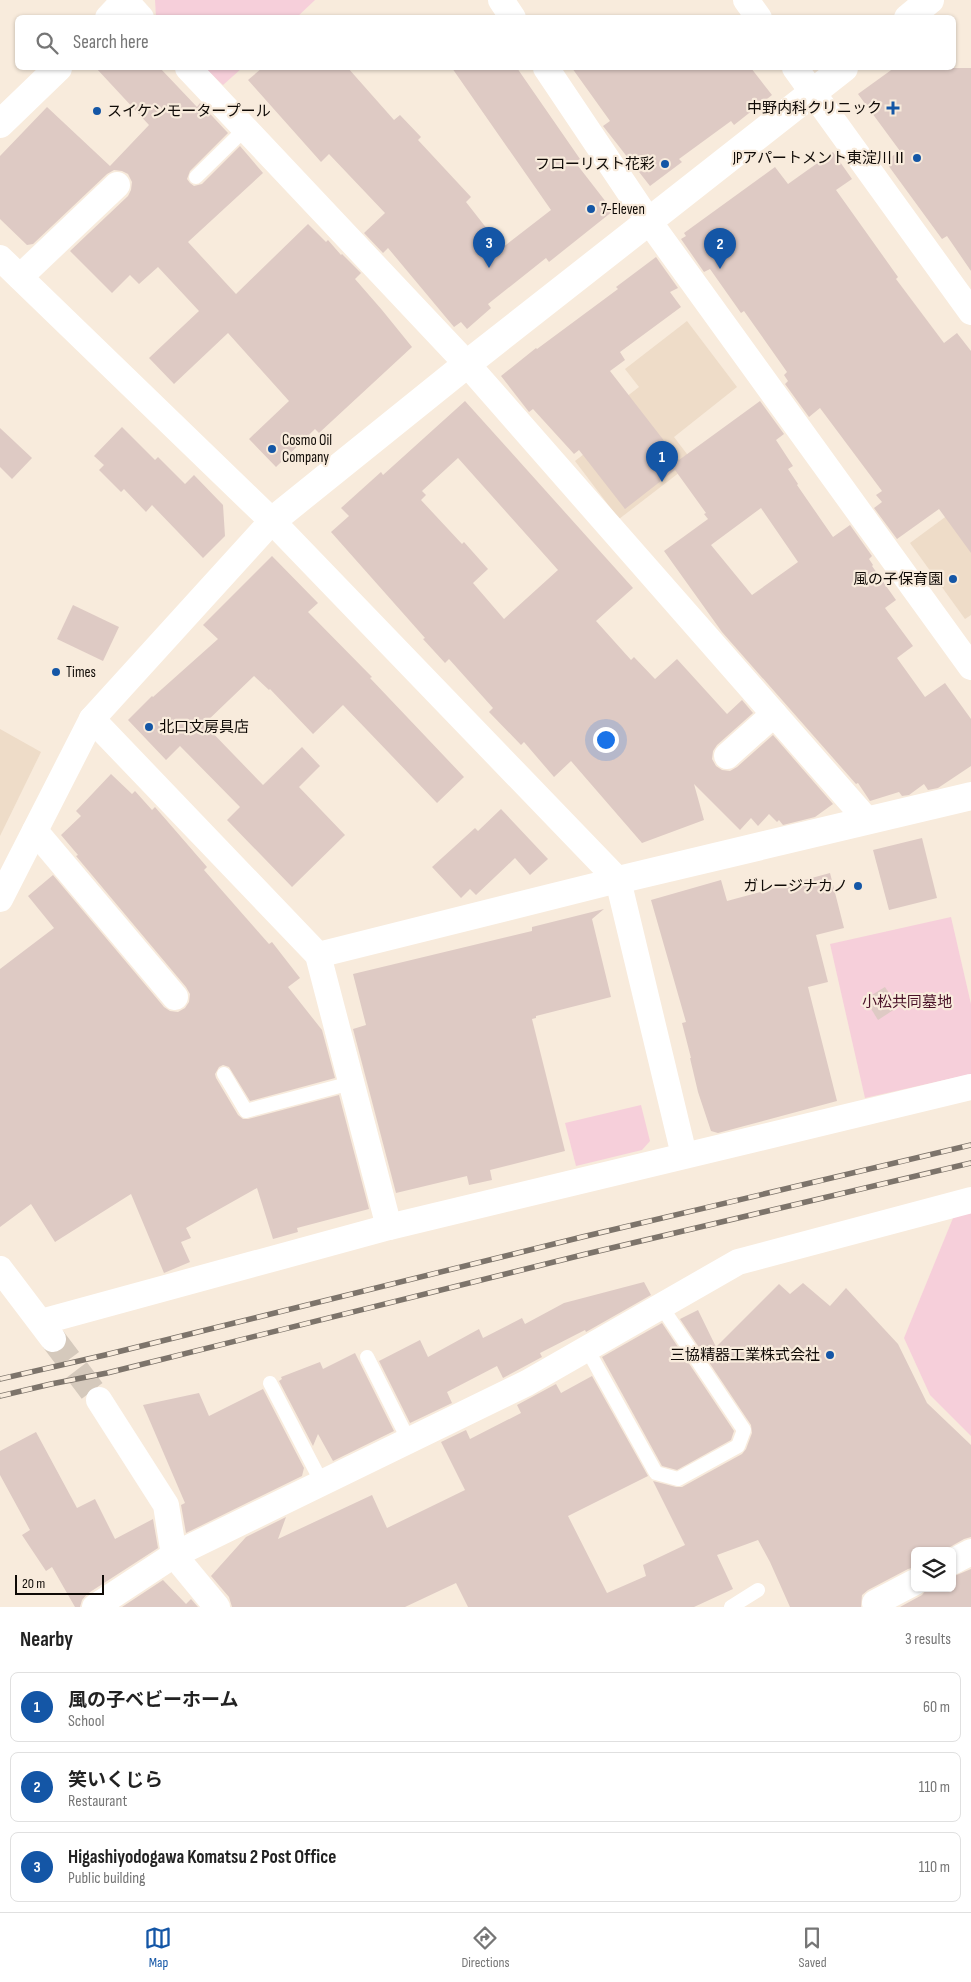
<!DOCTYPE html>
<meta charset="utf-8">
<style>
:root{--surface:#fff;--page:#f6f6f6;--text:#222;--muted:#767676;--line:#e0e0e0;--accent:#1456a6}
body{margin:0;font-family:"Sofia Sans Condensed","Noto Sans JP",sans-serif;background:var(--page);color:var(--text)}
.controls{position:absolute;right:15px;bottom:15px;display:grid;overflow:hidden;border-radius:8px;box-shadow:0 1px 4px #0004}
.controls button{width:45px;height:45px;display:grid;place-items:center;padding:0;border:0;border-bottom:1px solid var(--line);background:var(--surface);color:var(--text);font:25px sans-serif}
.scale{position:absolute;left:15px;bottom:12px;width:89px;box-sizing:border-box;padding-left:5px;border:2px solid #0f0a06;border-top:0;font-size:14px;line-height:18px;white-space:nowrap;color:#0f0a06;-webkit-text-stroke:4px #f8ebdc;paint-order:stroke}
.you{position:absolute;left:605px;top:739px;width:18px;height:18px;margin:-12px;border:4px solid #fff;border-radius:50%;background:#1a73e8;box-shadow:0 0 0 8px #1a73e833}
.badge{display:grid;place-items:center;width:32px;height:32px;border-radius:50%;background:var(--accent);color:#fff;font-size:16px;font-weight:700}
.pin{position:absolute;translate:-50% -41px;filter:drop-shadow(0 1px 2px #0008)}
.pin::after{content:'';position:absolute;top:26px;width:18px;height:15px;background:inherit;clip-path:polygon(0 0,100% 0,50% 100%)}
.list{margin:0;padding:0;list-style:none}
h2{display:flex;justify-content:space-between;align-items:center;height:65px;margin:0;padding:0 20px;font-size:21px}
h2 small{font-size:16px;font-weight:400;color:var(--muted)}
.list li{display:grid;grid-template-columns:32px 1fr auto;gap:15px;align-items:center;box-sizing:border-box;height:70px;margin:0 10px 10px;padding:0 10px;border:1px solid var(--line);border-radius:8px}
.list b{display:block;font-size:19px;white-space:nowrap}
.list p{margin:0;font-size:16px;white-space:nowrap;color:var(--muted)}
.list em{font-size:16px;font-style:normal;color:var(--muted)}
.icon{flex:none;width:28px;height:28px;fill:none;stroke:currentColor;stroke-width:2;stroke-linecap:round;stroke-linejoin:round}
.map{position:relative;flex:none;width:971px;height:1607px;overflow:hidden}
.search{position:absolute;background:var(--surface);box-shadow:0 1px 4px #0004;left:15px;right:15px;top:15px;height:55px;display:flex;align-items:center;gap:12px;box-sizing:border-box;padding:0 18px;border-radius:8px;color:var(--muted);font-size:19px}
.sheet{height:305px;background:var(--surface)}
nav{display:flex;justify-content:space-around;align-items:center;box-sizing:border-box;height:70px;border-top:1px solid var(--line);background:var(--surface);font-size:14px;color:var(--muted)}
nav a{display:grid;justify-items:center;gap:2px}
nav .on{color:var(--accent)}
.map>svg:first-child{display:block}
</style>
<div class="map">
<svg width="971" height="1607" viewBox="0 0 971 1607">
<rect width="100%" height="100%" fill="#f8ebdc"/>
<g fill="#eedcc8">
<polygon points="687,321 737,387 674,437 693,462 619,519 575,461 615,430 603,415 639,387 625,369"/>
<polygon points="971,498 971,615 965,619 910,543"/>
<polygon points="0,729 41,752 0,836"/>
</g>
<g fill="#f6cfda">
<polygon points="155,0 315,0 296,18 156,17"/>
<polygon points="205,68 242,68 223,85"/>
<polygon points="951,917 971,1004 971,1074 865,1098 830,944"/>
<polygon points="641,1105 650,1141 642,1150 576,1166 565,1123"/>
<polygon points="971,1211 971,1436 930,1395 904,1338 953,1218"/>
</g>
<g fill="#decac4" fill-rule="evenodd">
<polygon points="96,68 160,68 197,107 200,103 228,133 190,171 187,179 190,183 194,186 202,184 240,146 263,173 188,242 236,294 308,224 326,242 328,240 341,255 342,254 361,273 355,279 382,310 412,347 319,433 315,429 276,467 249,439 289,401 228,333 174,384 149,358 199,311 158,267 139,284 130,275 112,293 70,251 128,196 131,190 132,182 128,174 122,171 114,170 107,174 33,244 27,245 0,219 0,156 47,107 110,166 149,125"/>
<polygon points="262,68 348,68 394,120 400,115 421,137 418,140 471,197 466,202 502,248 551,210 452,68 517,68 580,159 575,162 613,211 549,262 546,258 488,304 491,308 467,329 461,322 454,327 388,248 383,253 364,233 385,213 329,154 321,162 248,80"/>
<polygon points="572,68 747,68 749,70 751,68 772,95 734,125 731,121 679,159 682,162 650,186 603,126 610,121"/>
<polygon points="894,68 971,68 971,271 947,236 942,239 885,161 900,151 858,94"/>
<polygon points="833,152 852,179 836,190 898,277 896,279 944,343 957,333 971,351 971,553 939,509 897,539 874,508 882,502 876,495 882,491 820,408 809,417 785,384 788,381 784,375 787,372 744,311 741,313 710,269 704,272 681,239 686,236 684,233 775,167 788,184"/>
<path d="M656,257L678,288L670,292L681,307L620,352L625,360L610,371L679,460L760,401L784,434L776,440L793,466L788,469L798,484L797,485L833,537L850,525L872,556L869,559L873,565L872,566L896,600L885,608L913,646L897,658L925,697L945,683L971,719V766L938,788L928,790L924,784L909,795L902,796L899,792L870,801L858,783L856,784L722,632L664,551L708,519L704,514L706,513L675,470L625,509L579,450L574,454L533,409L529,412L501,376L536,348L537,349L618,289L616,287ZM761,508L798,562L752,595L711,545Z"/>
<path d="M465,401L633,588L596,621L631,660L634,657L655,679L677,659L727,714L742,700L753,713L717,745L713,751L712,759L716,766L722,770L730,771L737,767L773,735L833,804L815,817L783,825L779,820L777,822L769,814L758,826L751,818L740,830L694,784L704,820L642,843L571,761L554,777L524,742L521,745L489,712L493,708L449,659L445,663L423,639L425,638L331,532L349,516L341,508L381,472L383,475ZM458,458L558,570L504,619L473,583L488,569L464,542L462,544L421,500L426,495L422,491Z"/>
<polygon points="122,427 155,460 158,457 185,484 194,475 223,505 225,536 203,558 152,505 146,512 124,489 121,492 99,470 104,465 94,456"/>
<polygon points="0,428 32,458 12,479 0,467"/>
<polygon points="272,556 318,603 308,612 372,677 370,678 464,777 437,803 343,705 313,734 270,689 269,690 254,676 204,724 263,785 302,747 320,766 299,787 345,835 292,887 227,820 240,807 180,746 166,760 128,720 152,696 153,697 218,639 203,625"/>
<polygon points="73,605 119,627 103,661 57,639"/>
<polygon points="111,774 132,794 135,791 152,810 155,807 207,867 204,870 269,944 272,942 300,978 288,987 322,1030 335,1078 250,1101 229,1067 223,1065 219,1067 215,1074 216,1078 238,1115 243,1119 248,1119 339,1095 369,1209 297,1228 298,1232 273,1239 257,1188 186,1228 191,1238 181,1242 190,1262 164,1273 131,1194 55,1242 31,1204 0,1227 0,969 54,928 28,896 53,875 164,1007 170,1011 178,1012 185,1008 189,1002 190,994 186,987 76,856 78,855 61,835 81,816 76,811"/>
<polygon points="501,809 548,859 530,875 515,858 476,895 470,889 461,898 432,867 475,828 478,831"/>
<polygon points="922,838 937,898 889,910 873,850"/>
<polygon points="830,873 844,928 816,935 828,982 808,987 837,1101 718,1133 711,1131 698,1092 690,1058 691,1058 682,1023 686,1022 651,900 721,880 727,901"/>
<polygon points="604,909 592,919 611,997 536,1016 536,1018 532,1019 565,1151 490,1170 492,1180 469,1185 467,1176 396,1193 353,1029 366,1025 353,974 532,931 532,927"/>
<polygon points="885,987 898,1007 878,1020 865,999"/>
<polygon points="644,1282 651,1295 586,1332 585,1330 540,1353 542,1357 503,1378 497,1366 447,1392 452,1403 410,1423 379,1361 420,1340 428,1357 479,1329 483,1338 522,1318 525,1324 564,1303"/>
<polygon points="803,1283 830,1306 846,1288 898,1344 927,1403 971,1445 971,1537 964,1539 943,1551 915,1551 915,1567 908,1569 868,1590 862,1595 861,1607 790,1607 770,1562 758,1540 717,1555 733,1589 694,1607 468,1607 456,1583 405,1607 232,1607 229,1597 211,1576 246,1537 286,1517 278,1539 372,1495 387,1528 465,1490 441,1442 466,1430 470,1439 521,1413 517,1405 556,1384 561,1393 592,1376 648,1476 568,1516 607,1593 646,1576 643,1565 685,1545 653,1481 676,1487 682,1487 742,1454 746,1449 752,1433 751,1425 680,1319 698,1310 716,1347 779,1284 790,1294"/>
<polygon points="662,1323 734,1431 731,1440 677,1470 662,1466 602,1357"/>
<polygon points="355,1353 394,1431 333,1461 318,1434 313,1446 279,1381 282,1379 281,1377 320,1362 323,1369"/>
<polygon points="263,1389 304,1468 302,1476 186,1533 181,1505 185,1503 143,1405 199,1393 209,1416"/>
<polygon points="36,1432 77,1508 95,1499 115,1539 153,1519 158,1548 87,1594 82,1600 80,1607 75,1607 52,1567 46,1571 22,1535 30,1530 0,1475 0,1451"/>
<polygon points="971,1569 971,1607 900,1607 922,1595 928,1588 952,1588 952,1577"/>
<polygon points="163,1580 186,1604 191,1599 198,1607 122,1607"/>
</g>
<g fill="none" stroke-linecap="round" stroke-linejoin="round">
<polyline stroke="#d5c9bc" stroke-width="26" stroke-dasharray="26 13" stroke-linecap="butt" points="53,1339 99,1400"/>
<g stroke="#fff" stroke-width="14">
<polyline points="196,177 245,129"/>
<polyline points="224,1074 246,1111 351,1083"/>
<polyline points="587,1349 656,1473 678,1479 738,1446 744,1430 661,1306"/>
<polyline points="367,1357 409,1441"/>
<polyline points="270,1383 322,1483"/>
<polyline points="731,1607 758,1590"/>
</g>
<g stroke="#fff" stroke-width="26">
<polyline points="125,0 141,18"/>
<polyline points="501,0 513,18"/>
<polyline points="746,0 759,18"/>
<polyline points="188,68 467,364 867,820"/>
<polyline points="546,68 648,220 971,667"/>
<polyline points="795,68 971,312"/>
<polyline points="0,258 272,521 618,880 684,1155"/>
<polyline points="20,277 117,185"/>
<polyline points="92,719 318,955 389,1227"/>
<polyline points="727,756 774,714"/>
<polyline points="35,831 175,997"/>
<polyline points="0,899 92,719 272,521"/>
<polyline points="318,955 618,880"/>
<polyline points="0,1269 53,1339"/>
<polyline points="41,1322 389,1227 971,1087"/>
<polyline points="99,1400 166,1505 174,1555 217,1607"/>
<polyline points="952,1562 971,1552"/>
<polyline points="875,1603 915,1582"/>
<polyline points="95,1607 174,1555 527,1383 738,1262 971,1200"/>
</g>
<g stroke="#fff" stroke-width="28">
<polyline points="109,18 126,0"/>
<polyline points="908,18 930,0"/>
<polyline points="0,124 58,68"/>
<polyline points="272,521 467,364 844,68"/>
<polyline points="618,880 971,796"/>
</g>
<defs>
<g id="rail">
<polyline points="0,1379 105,1355 582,1237 971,1145"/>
<polyline points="0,1396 51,1384 107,1373 586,1254 971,1163"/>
</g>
</defs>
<use href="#rail" stroke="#7d746b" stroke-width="5.5"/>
<use href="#rail" stroke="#f8ebdc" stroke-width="4" stroke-dasharray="11" stroke-linecap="butt"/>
</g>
<g fill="#1456a6" stroke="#f8ebdc" stroke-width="2">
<path d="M890.5 100.5h5v5h5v5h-5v5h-5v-5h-5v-5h5z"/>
<circle cx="97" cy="111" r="5"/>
<circle cx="917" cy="158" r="5"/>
<circle cx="665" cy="164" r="5"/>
<circle cx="591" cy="209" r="5"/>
<circle cx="272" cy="449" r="5"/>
<circle cx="953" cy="579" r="5"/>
<circle cx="56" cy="672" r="5"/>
<circle cx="149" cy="727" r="5"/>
<circle cx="858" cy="886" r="5"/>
<circle cx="830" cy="1355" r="5"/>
</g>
<g text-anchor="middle" stroke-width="4.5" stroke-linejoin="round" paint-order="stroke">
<g font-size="15" fill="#0f0a06" stroke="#f8ebdc" text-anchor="end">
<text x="882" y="113">中野内科クリニック</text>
<text x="107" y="116" text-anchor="start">スイケンモータープール</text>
<text x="907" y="163">JPアパートメント東淀川Ⅱ</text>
<text x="655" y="169">フローリスト花彩</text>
<text x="601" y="214" text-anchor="start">7-Eleven</text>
<text x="282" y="445" text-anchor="start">Cosmo Oil<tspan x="282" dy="17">Company</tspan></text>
<text x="943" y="584">風の子保育園</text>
<text x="66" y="677" text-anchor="start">Times</text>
<text x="159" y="732" text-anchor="start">北口文房具店</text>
<text x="848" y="891">ガレージナカノ</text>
<text x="820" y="1360">三協精器工業株式会社</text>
</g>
<g font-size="15" fill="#491127" stroke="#f8ebdc">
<text x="907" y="1007">小松共同墓地</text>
</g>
</g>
</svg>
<div class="controls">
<button><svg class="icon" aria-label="layers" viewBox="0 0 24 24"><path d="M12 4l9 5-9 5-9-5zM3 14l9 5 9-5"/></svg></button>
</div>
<div class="scale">20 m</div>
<div class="you"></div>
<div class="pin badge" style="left:662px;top:482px">1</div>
<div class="pin badge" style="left:720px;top:269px">2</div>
<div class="pin badge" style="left:489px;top:268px">3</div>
<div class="search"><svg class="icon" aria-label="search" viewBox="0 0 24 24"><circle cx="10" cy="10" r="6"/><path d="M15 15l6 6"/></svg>Search here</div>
</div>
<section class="sheet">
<h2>Nearby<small>3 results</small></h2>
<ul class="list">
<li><span class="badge">1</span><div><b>風の子ベビーホーム</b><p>School</p></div><em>60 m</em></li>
<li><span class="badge">2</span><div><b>笑いくじら</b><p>Restaurant</p></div><em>110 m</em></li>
<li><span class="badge">3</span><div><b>Higashiyodogawa Komatsu 2 Post Office</b><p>Public building</p></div><em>110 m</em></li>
</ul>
</section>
<nav>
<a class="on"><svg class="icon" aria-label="map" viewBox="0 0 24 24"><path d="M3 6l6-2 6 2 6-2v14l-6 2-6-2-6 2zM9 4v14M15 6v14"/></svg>Map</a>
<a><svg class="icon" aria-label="directions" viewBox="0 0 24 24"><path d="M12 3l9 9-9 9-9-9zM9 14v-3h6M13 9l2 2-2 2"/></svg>Directions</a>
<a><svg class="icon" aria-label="saved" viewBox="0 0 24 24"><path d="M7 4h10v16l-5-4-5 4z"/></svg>Saved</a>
</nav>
